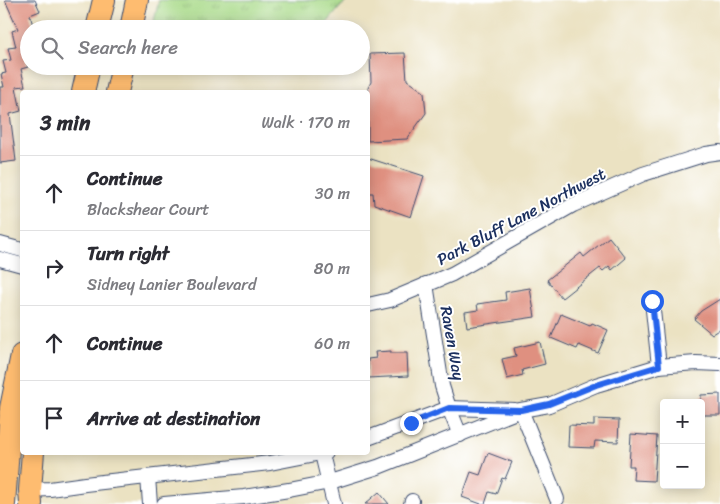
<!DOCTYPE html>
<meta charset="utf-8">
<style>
:root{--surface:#fff;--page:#f7f7f7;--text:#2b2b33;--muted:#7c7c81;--line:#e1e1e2}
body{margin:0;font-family:Sriracha,sans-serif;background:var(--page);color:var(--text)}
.controls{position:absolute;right:15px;bottom:15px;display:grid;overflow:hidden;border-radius:5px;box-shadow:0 2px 12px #0003}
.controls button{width:45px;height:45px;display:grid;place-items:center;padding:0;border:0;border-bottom:1px solid var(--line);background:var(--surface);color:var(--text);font:25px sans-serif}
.stop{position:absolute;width:15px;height:15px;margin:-11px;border:4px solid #2563eb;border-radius:50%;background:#fff}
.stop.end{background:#2563eb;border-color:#fff;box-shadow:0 1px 5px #0008}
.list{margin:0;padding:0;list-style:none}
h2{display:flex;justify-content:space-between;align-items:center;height:65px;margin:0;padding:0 20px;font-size:21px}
h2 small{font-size:16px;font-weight:400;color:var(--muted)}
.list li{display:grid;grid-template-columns:32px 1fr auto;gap:15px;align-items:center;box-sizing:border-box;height:75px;padding:0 20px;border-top:1px solid var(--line)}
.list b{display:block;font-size:19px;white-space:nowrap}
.list p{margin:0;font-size:16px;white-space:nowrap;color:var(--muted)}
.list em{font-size:16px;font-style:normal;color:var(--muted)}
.icon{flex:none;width:28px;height:28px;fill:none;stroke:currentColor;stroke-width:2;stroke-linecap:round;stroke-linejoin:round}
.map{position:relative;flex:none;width:720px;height:504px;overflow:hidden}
.search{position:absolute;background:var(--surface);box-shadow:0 2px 12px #0003;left:20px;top:20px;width:350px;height:55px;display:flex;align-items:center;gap:12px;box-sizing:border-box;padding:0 18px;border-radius:28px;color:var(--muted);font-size:19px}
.panel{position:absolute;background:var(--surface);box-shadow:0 2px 12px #0003;left:20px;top:90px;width:350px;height:365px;border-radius:5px}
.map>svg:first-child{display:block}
</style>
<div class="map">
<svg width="720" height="504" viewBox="0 0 720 504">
<defs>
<pattern id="grass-tufts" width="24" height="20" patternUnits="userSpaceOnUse" patternTransform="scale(1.25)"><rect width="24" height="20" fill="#a9da89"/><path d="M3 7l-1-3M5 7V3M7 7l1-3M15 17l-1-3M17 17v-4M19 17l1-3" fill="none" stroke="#91bb79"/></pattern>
</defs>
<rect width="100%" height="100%" fill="#fff"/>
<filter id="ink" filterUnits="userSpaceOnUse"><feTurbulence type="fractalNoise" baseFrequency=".02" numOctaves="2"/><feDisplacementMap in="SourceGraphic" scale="10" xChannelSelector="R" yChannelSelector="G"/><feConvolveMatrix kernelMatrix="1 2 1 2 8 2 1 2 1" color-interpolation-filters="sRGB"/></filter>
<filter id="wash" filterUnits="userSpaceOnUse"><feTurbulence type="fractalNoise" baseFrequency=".0096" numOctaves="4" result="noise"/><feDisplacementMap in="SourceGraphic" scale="20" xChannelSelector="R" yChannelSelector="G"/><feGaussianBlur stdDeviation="1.12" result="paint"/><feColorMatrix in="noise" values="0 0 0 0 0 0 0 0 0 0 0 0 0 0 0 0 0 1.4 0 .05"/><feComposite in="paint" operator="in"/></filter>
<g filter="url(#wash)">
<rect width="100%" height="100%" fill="#ebe2c2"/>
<polygon fill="url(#grass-tufts)" stroke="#628474" points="159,0 349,0 341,6 322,29 152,29"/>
<g id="blocks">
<g fill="#df9080">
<polygon points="5,0 35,0 40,11 30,15 34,29 29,29 29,55 28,53 25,54 28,67 21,69 25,86 16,87 21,111 10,114 16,161 0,163 0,87 4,87 1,74 6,73 3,61 11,60 8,48 16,47 12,31 18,29"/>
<polygon points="405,53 407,80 424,92 426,113 407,139 368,141 368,88 371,82 370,54"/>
<polygon points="368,158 424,176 411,217 374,204 373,193 368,193"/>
<polygon points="609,237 626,258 612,270 609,266 603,271 600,268 562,298 547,280 581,253 584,257"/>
<polygon points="530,288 535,317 467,327 465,312 478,310 477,304 506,300 505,292"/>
<polygon points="720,299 720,329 712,334 694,319 701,311"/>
<polygon points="561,314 590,326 592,323 608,330 598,353 579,345 577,349 551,338"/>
<polygon points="540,342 545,364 522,370 523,375 507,379 502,359 516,356 514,348"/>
<polygon points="391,351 391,353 407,353 408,376 368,378 368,359 376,358 375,352"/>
<polygon points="720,394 720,415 701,415 701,395"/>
<polygon points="594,419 619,420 618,442 595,441 594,448 568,447 569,425 594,426"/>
<polygon points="631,434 657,436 654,481 633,480 634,466 629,466"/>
<polygon points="488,453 512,462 505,479 502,478 496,494 489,492 485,504 481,504 462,497 471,472 480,475"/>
<polygon points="379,492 389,504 365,504"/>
</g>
</g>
</g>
<g filter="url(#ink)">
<use href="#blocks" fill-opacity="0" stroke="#3a4a6d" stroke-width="1"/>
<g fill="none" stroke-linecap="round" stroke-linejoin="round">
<defs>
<g id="minor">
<polyline points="0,244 22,250"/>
<polyline points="0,259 22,265"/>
<polyline points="426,284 442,386 449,408 460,435"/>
<polyline points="652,301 659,366"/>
<polyline points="368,305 390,300 452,274 573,205 643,174 706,154 720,152"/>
<polyline points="521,410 557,499"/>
<polyline points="368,438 449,408 515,410"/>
<polyline points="322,454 334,504"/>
<polyline points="148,477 150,504"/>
<polyline points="30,490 50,489 85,484 270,463 326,452"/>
<polyline points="164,504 244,497 289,490 330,482 378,467 521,410 549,405 596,385 659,366 696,363 720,364"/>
<polyline points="411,504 412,501"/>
</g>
<g id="trunk">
<polyline points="97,29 104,0"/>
<polyline points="131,29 137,0"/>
<polyline points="83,92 89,66"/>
<polyline points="117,92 123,66"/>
<polyline points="4,504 11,408 22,355"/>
<polyline points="31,504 30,490 33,452"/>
</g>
</defs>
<use href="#minor" stroke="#3a4a6d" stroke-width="16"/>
<use href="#trunk" stroke="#3a4a6d" stroke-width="24"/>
<use href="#minor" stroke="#fff" stroke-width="14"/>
<use href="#trunk" stroke="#febc70" stroke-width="22"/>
</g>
</g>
<g fill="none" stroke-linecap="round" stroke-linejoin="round" filter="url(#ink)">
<polyline stroke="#2563eb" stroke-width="6" points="411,423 449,408 521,410 549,404 596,385 659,366 652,301"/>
</g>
<g text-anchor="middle" stroke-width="4" stroke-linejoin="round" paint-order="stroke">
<g font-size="16" fill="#1b2f5e" stroke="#fff">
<text transform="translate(521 216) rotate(-28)" y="6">Park Bluff Lane Northwest</text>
<text transform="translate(453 343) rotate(80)" y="6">Raven Way</text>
</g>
</g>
</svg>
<div class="controls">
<button>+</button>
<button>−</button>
</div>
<div class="stop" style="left:652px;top:301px"></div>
<div class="stop end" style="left:411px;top:423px"></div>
<div class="search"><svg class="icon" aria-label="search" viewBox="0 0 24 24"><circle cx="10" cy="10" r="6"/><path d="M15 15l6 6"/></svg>Search here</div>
<section class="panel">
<h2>3 min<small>Walk · 170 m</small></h2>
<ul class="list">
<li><svg class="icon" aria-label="ahead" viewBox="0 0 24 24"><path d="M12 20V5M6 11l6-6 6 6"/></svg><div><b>Continue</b><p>Blackshear Court</p></div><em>30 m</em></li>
<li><svg class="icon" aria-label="right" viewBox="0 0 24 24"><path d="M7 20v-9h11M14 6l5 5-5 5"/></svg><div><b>Turn right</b><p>Sidney Lanier Boulevard</p></div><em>80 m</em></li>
<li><svg class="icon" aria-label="ahead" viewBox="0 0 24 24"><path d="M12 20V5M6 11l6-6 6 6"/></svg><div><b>Continue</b></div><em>60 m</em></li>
<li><svg class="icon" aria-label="arrive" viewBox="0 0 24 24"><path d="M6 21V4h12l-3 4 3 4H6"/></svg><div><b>Arrive at destination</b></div></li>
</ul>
</section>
</div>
